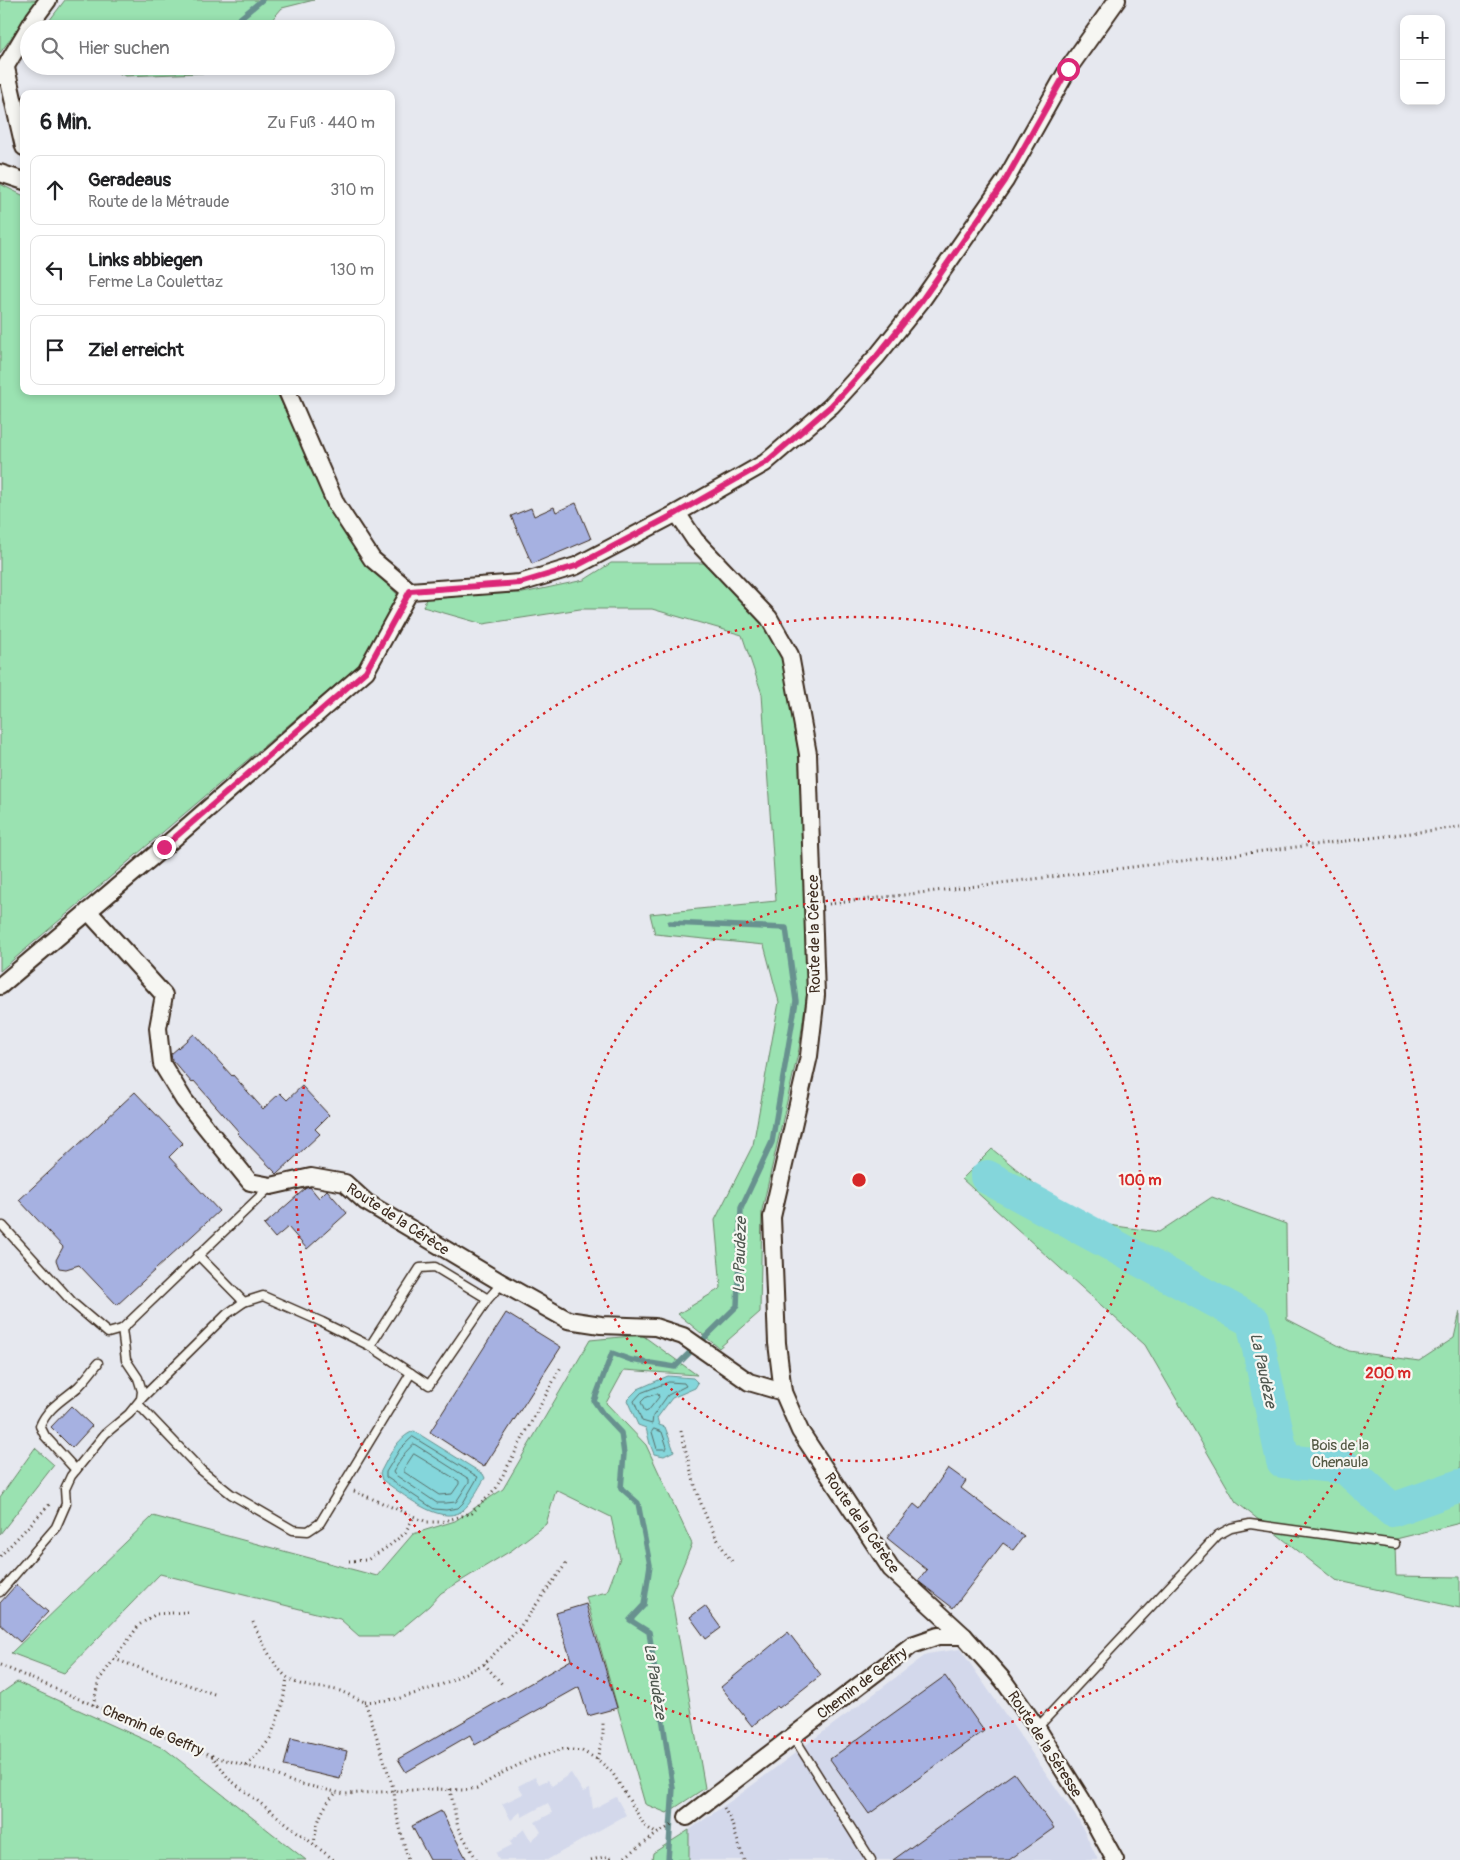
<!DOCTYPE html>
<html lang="de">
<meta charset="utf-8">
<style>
:root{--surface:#fff;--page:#f2f2f2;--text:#202124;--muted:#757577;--line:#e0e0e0}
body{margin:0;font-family:Pangolin,sans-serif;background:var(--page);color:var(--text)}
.controls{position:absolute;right:15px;top:15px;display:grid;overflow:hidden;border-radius:10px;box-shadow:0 2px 8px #0003}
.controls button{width:45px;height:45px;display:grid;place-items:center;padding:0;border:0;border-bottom:1px solid var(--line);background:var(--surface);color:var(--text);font:25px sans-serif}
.stop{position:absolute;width:15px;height:15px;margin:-11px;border:4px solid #db2777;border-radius:50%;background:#fff}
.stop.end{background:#db2777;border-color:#fff;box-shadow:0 1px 5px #0008}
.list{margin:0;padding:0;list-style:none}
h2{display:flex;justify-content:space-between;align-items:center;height:65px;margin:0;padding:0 20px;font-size:21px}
h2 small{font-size:16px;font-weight:400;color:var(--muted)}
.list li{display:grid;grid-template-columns:32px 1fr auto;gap:15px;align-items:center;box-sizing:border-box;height:70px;margin:0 10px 10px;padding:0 10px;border:1px solid var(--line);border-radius:10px}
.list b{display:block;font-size:19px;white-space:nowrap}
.list p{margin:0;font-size:16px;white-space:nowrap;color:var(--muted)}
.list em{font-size:16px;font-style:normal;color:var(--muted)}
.icon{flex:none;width:28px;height:28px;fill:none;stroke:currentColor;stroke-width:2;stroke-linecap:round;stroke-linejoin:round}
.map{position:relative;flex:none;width:1460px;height:1860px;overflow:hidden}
.search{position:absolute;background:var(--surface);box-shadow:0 2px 8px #0003;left:20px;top:20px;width:375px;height:55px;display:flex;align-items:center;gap:12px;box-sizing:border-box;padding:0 18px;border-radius:28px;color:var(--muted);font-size:19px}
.panel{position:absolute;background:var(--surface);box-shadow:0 2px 8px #0003;left:20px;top:90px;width:375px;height:305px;border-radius:10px}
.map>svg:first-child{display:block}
</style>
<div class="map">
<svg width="1460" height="1860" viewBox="0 0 1460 1860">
<rect width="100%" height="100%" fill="#e6e8ef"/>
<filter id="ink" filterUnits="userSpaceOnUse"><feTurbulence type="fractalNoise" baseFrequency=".02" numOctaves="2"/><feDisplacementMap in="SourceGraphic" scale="10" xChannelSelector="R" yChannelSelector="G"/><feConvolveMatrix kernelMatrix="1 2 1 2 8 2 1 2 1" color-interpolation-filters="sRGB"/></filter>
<g filter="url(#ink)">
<g fill="#d3d8eb">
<polygon points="960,1649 1079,1821 1098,1860 689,1860 689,1830 738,1796 927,1654"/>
<polygon points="571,1773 583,1792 590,1789 593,1809 616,1797 626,1815 547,1860 499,1860 496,1853 512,1845 510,1841 524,1829 531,1841 541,1832 535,1822 552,1813 548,1803 522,1817 520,1812 511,1820 502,1804 523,1794 518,1786 535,1777 539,1784 548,1780 552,1786"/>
</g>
<g fill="#9ae2b1" stroke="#6a8668">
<polygon points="0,0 39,0 0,53"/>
<polygon points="65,0 314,0 282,8 264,29 43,29"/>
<polygon points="99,66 230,66 225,72 126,76"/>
<polygon points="0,184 24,196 24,391 276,391 332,509 365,563 398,595 360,664 0,971"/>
<polygon points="611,563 706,563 760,620 782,654 798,751 808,920 807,992 799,1049 762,1210 760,1312 719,1348 678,1314 721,1288 715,1220 753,1145 779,1002 764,945 655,934 650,914 776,901 762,694 742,635 652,609 580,609 483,624 423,607 427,596 523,593 584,580"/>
<polygon points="992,1149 1080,1221 1159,1232 1212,1197 1286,1224 1287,1319 1349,1351 1419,1361 1454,1338 1460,1311 1460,1523 1396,1539 1395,1545 1396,1576 1460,1577 1460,1608 1335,1580 1236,1502 1145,1345 962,1179"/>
<polygon points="642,1335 697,1375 624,1370 606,1403 646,1445 692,1544 671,1594 705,1788 667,1813 645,1804 586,1597 607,1592 620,1558 611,1517 556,1490 546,1524 512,1550 441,1593 429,1606 393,1636 359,1636 340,1619 160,1574 64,1673 11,1653 153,1516 377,1576 413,1534 455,1521 503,1489 590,1340"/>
<polygon points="35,1448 54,1465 0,1534 0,1497"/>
<polygon points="17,1682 165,1749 306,1860 0,1860 0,1694"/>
<polygon points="689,1830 689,1860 652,1860 653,1853"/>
</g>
<g fill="#84d6db" stroke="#67918f">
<polygon points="668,1376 693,1378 698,1383 695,1388 672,1398 657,1418 659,1425 665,1427 674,1451 664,1456 654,1454 650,1444 646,1428 638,1425 627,1400 638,1389"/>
<path d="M414,1431L483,1474L485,1478C478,1488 472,1503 462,1511C440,1527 401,1492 382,1480L380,1473C388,1458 397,1437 414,1431Z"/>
</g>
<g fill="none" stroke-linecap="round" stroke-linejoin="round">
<g stroke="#586f6a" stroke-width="1">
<polygon points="669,1382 684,1383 686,1386 668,1395 653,1416 652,1424 642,1421 634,1401 641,1393"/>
<polygon points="656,1394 658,1394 659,1397 648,1411 645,1412 641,1402 645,1398"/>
<polygon points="654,1429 662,1432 667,1447 666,1449 657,1449 652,1432"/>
<polygon points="413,1437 478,1477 463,1503 458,1508 446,1510 434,1509 386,1477 386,1472 400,1449"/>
<polygon points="414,1444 469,1479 469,1482 456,1502 446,1503 437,1503 394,1474 393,1472 405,1453"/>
<polygon points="414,1454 459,1481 459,1484 452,1494 439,1495 404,1472 404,1469"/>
</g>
<g stroke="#67918f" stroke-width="5.5">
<polyline points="58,26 75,29"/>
<polyline points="227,29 262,0"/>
<polyline points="668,1860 673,1788 649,1632 630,1620 644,1605 650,1565 638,1503 621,1488 624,1454 621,1433 603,1414 594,1401 612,1353 631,1360 675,1367 737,1306 741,1208 772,1142 796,1001 786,928 670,923"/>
</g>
<polyline stroke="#84d6db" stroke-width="34" points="987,1177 1253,1321 1283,1461 1345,1467 1392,1510 1460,1486"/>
</g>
<g fill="#a6b1e1" stroke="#3b2a1e">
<polygon points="576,503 591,539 532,564 511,516 531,508 534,516 554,507 556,512"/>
<polygon points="194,1034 232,1076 233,1075 263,1109 280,1093 287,1100 302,1086 329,1115 315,1129 320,1134 277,1174 237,1133 239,1132 194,1081 192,1083 172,1060 171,1054"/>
<polygon points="135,1092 183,1143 169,1157 219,1211 117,1305 79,1265 66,1269 59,1268 56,1260 63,1247 19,1200"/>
<polygon points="310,1187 319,1198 327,1190 347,1213 307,1249 288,1227 275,1238 264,1225 306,1188"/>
<polygon points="506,1313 561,1347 484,1467 430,1432"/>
<polygon points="71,1406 92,1426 72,1448 51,1427"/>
<polygon points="948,1468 966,1481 961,1488 1024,1536 1013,1550 1003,1543 953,1608 918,1581 927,1570 887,1538 914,1504 920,1509"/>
<polygon points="16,1585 48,1612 20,1642 0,1624 0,1603"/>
<polygon points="586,1604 617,1708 588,1716 579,1687 475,1745 470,1735 406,1772 398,1759 571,1660 556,1613"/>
<polygon points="705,1606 721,1628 706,1639 690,1617"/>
<polygon points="788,1632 821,1675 779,1708 777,1706 752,1726 721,1687"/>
<polygon points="945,1676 984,1731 869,1814 830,1759"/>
<polygon points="291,1738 347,1751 340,1779 284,1766"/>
<polygon points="1014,1773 1054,1828 1009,1860 893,1860"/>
<polygon points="441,1811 467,1860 430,1860 412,1826"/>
</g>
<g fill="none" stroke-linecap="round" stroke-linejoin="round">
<defs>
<g id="service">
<polyline points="3,1226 74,1304 108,1333 122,1329"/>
<polyline points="198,1255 244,1302"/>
<polyline points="488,1299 435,1267 420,1268 370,1346 429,1385 488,1299 502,1283"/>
<polyline points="141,1399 227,1314 244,1302 263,1296 322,1322 370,1346"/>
<polyline points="138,1404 201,1470 231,1494 293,1530 308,1531 320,1523 411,1373"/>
<path d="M76,1470L45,1436L40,1426C48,1407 63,1400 78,1387C85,1380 92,1371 98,1363"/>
<polyline points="0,1592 56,1527 66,1504 65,1489 71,1476 105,1434 129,1414 141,1399 142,1391 138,1378 126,1360 122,1329 271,1186"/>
<polyline points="1037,1728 1218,1535 1231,1528 1250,1524 1395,1544"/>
<polyline points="793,1736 871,1860"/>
</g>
<g id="minor">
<polyline points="6,68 24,147"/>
<polyline points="0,76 34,19 48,0"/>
<polyline points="0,173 24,181"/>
<polyline points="287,391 336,504 372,559 410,591 520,583 576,566 677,513 765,463 831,406 877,356 922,300 1005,181 1068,69 1117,0"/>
<polyline points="677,513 695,540 769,618 790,655 808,754 816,995 809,1056 772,1217 777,1343 783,1392 800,1431 891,1569 964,1636 1003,1680 1037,1728 1082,1800 1115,1860"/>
<polyline points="88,911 164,995 158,1028 162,1064 184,1100 250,1182 271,1186 311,1177 345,1183 366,1202 502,1283 568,1320 601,1325 655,1327 683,1336 749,1382 783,1392"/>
<polyline points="0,986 164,847 366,671 410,591"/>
<polyline points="687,1817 912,1645 938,1636 964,1636"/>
</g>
</defs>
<use href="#service" stroke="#3b2a1e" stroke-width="11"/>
<use href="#minor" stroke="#3b2a1e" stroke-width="20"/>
<g stroke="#3b2a1e" stroke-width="3" stroke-dasharray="1 4" stroke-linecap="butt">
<polyline points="829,904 1460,827"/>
<path d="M681,1431C693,1481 702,1522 733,1563"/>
<polyline points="354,1491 427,1522 441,1522 472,1513 496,1488 562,1365"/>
<polyline points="0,1556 52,1502"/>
<polyline points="349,1561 367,1560 389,1546 405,1533 414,1516"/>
<path d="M253,1622C260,1638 274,1668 288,1678C303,1689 323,1686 340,1691C348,1694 357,1699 365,1702L373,1725L394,1791L396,1812L408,1860"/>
<polyline points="114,1659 217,1695"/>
<polyline points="484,1664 502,1684"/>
<polyline points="0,1665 212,1756 229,1779 334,1860"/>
<polyline points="365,1702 397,1699 439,1686 484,1664 517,1631 568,1561"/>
<polyline points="93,1705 99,1680 139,1625 156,1614 188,1612"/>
<polyline points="212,1756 272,1773 292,1782 345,1794 431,1789 464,1790 477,1788 504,1772 531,1759 563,1749 582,1751 597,1759 612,1772 645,1826 657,1834"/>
<polyline points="597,1759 603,1736 603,1722"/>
<polyline points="247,1766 270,1739 282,1706 287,1678"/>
<polyline points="450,1789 458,1828 477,1860"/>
<polyline points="724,1808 731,1821 744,1860"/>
<path d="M314,1845C316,1824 321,1808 336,1793"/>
<polyline points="591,1860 609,1856 612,1860"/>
<polyline points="621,1860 658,1833 674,1824"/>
</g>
<use href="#service" stroke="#f6f6f2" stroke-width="8"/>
<use href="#minor" stroke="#f6f6f2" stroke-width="16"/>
</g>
</g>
<g fill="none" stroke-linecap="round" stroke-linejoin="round" filter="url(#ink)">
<polyline stroke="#db2777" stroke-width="6" points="164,847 366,671 410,591 520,583 576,566 677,513 765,463 831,406 877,356 922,300 1005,181 1068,69"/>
</g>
<g fill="none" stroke="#d62828" stroke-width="2.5" stroke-dasharray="2.5 5">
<circle cx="859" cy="1180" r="281"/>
<circle cx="859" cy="1180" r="563"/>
</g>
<g text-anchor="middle" stroke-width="4.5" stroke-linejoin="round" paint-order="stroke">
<g font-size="15" fill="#3b2a1e" stroke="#f6f6f2">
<text transform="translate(814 934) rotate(-91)" y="5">Route de la Cérèce</text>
<text transform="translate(398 1219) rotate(33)" y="5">Route de la Cérèce</text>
<text transform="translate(862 1523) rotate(55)" y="5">Route de la Cérèce</text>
<text transform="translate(862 1683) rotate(-37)" y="5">Chemin de Geffry</text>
<text transform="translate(153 1730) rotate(23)" y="5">Chemin de Geffry</text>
<text transform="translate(1045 1744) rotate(57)" y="5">Route de la Séresse</text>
</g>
<g font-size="15" fill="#535843" stroke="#f6f6f2">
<text x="1340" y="1450">Bois de la<tspan x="1340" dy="17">Chenaula</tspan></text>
</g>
<g font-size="16" font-style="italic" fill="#4d554d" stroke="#f6f6f2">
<text transform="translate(739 1255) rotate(-88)" y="6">La Paudèze</text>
<text transform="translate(1264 1370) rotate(78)" y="6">La Paudèze</text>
<text transform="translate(656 1681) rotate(81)" y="6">La Paudèze</text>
</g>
</g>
<circle cx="859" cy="1180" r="8" fill="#d62828" stroke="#f6f6f2" stroke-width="2.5"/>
<g font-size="15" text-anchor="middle" font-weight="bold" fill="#d62828" stroke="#f6f6f2" stroke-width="4.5" stroke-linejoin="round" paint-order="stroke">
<text x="1140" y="1185">100 m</text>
<text x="1388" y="1378">200 m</text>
</g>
</svg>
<div class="controls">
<button>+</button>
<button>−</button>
</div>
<div class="stop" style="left:1068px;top:69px"></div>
<div class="stop end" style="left:164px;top:847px"></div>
<div class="search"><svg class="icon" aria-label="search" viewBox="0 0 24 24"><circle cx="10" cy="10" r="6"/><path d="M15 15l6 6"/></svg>Hier suchen</div>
<section class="panel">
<h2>6 Min.<small>Zu Fuß · 440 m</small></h2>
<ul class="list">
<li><svg class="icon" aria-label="ahead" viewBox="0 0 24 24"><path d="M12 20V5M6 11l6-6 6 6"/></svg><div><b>Geradeaus</b><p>Route de la Métraude</p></div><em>310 m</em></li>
<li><svg class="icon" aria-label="left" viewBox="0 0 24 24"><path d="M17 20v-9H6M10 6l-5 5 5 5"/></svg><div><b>Links abbiegen</b><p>Ferme La Coulettaz</p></div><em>130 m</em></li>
<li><svg class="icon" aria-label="arrive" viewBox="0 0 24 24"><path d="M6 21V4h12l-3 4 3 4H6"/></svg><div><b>Ziel erreicht</b></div></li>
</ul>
</section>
</div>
